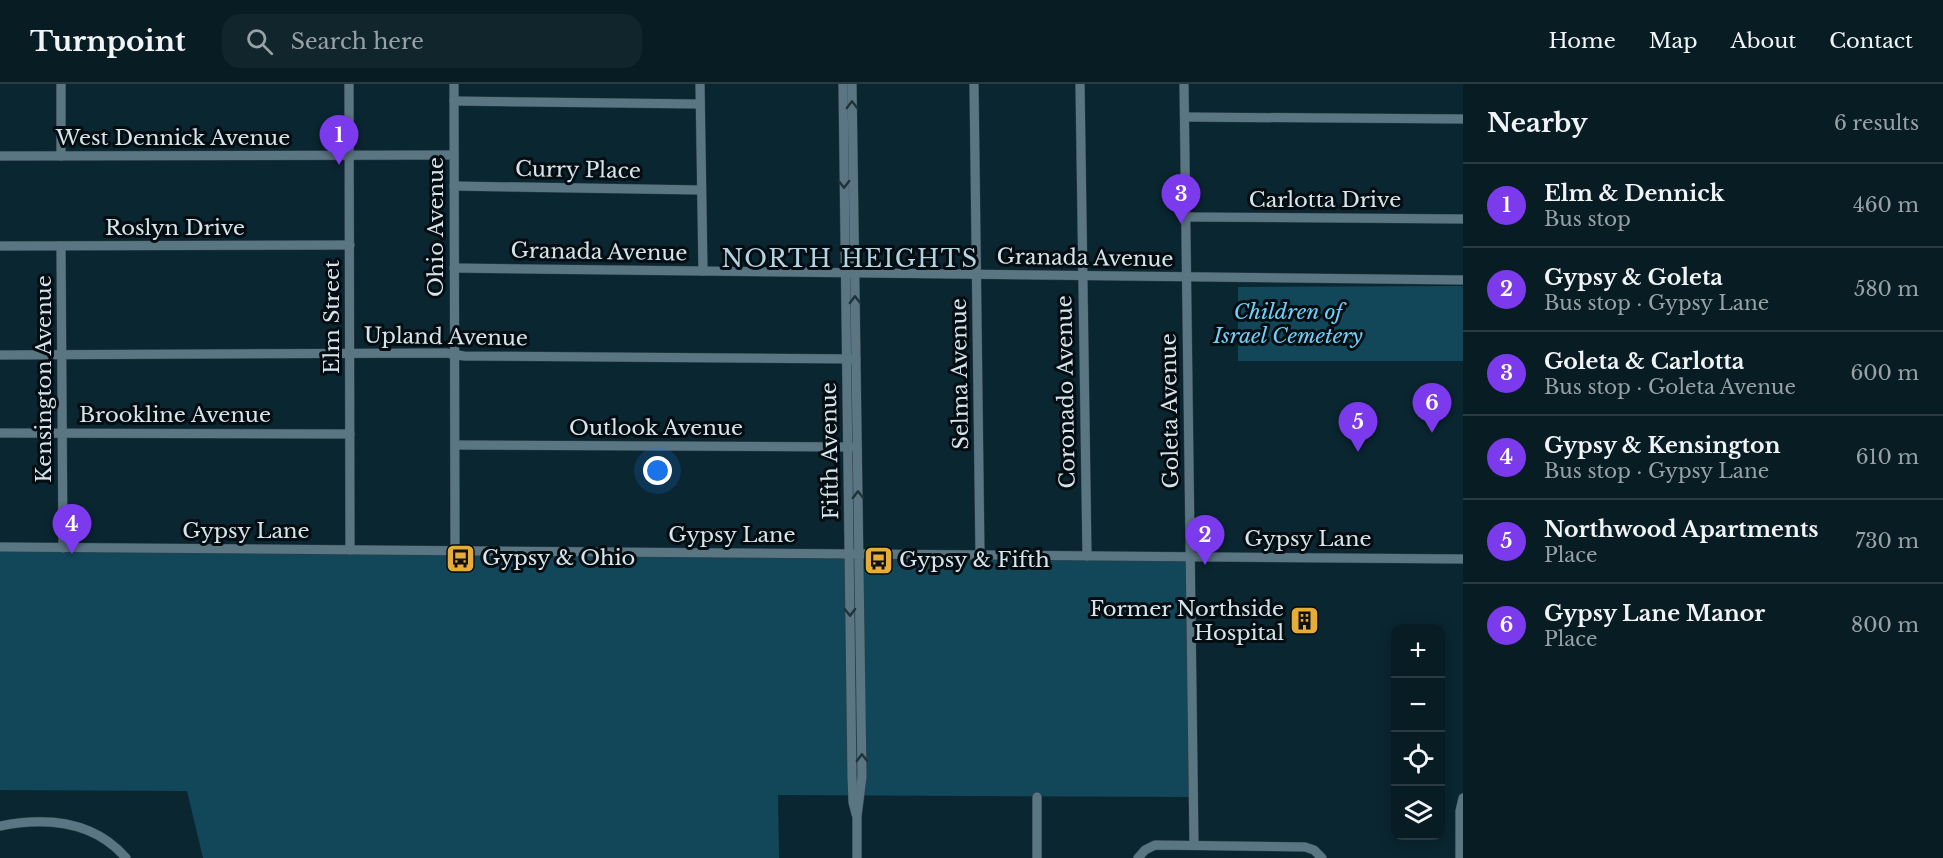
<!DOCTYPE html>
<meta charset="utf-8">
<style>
:root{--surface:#081c24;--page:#11252c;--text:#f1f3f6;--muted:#98a1a6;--line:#293a41;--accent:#7c3aed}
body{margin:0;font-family:"Libre Baskerville",serif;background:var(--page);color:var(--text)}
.controls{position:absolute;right:18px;bottom:18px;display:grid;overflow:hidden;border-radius:12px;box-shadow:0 3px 15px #0003}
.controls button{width:54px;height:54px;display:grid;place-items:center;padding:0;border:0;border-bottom:2px solid var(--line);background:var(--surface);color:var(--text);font:30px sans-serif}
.you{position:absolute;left:658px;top:387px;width:21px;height:21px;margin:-15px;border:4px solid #fff;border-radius:50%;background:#1a73e8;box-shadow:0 0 0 9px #1a73e833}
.badge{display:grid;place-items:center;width:39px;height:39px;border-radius:50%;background:var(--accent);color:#fff;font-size:20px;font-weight:700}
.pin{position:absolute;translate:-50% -50px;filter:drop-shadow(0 2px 3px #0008)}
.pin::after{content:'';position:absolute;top:32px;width:21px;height:18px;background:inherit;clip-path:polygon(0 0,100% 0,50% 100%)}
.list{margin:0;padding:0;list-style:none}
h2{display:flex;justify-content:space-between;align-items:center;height:78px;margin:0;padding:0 24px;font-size:26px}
h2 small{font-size:20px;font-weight:400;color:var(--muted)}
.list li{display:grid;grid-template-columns:39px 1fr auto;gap:18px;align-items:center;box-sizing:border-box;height:84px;padding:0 24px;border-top:2px solid var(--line)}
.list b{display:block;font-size:22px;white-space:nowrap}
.list p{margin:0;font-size:20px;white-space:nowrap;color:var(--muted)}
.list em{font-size:20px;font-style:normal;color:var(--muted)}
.icon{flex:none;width:33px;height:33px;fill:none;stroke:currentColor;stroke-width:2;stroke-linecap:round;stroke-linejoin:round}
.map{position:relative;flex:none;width:1463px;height:774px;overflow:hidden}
header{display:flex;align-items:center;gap:36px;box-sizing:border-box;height:84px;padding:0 30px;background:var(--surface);border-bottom:2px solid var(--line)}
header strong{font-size:28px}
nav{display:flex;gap:33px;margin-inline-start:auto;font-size:21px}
.search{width:420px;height:54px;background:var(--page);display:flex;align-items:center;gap:15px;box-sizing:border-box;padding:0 21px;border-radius:18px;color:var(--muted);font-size:22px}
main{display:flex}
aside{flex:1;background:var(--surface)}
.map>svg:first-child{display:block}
</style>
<header>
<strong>Turnpoint</strong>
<div class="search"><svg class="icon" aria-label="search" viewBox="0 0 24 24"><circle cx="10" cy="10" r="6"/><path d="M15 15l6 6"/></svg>Search here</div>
<nav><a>Home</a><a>Map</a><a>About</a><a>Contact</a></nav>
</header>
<main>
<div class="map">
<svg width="1463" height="774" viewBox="0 0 1463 774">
<rect width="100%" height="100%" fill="#0a2630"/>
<g fill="#12475a">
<polygon points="843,0 852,0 860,470 1191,472 1194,713 778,711 779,774 203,774 187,707 0,706 0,463 849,469"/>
<polygon points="1463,202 1463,277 1238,277 1238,203"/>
</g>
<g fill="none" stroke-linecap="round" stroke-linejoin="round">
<defs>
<g id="minor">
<polyline points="61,0 61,72"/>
<polyline points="349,0 350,466"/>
<polyline points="454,0 455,467"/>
<polyline points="700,0 703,187"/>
<polyline points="843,0 852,693 853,718 856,730"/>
<polyline points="852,0 862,693 857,732 857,774"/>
<polyline points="974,0 980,471"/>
<polyline points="1080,0 1087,472"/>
<polyline points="1184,0 1194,761"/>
<polyline points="454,17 700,20"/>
<polyline points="1185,33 1463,35"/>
<polyline points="0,72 454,71"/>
<polyline points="454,102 701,106"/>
<polyline points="1186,133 1463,135"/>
<polyline points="0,162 350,161"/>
<polyline points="61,162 63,464"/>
<polyline points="454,184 1463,196"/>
<polyline points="0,271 446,269 464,272 856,275"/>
<polyline points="0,349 350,350"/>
<polyline points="455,361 851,363"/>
<polyline points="0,463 1463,475"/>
<path d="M0,742C46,733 93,736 126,774"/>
<polyline points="1037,774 1037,713"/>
<polyline points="1138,774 1145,766 1155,761 1305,763 1314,766 1322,774"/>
<polyline points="1460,774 1460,727 1463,714"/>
</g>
</defs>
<use href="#minor" stroke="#2f3d47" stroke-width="10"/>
<use href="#minor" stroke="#5a7682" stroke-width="9"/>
</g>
<defs><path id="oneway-chevron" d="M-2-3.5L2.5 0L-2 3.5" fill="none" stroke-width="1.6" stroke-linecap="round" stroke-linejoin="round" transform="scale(1.5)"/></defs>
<g stroke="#223239">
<use href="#oneway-chevron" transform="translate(852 21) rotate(-91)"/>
<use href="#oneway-chevron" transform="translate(844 100) rotate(89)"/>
<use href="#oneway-chevron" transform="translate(855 216) rotate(-91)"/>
<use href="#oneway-chevron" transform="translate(858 411) rotate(-91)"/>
<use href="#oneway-chevron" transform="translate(850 528) rotate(89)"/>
<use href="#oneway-chevron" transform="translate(862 674) rotate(-91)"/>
</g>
<defs>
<symbol id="bus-square" viewBox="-11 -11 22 22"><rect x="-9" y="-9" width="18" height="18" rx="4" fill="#e7ac37" stroke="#040d12"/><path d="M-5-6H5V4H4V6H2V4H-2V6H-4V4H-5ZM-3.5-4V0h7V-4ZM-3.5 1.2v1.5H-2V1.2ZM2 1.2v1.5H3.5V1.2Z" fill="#111"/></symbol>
<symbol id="building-square" viewBox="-11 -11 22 22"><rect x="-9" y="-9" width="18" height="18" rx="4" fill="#e7ac37" stroke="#040d12"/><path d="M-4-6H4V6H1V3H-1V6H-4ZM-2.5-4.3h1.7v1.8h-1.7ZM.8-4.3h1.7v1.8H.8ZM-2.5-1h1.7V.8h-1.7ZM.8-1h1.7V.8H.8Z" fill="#111"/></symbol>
</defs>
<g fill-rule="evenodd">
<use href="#bus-square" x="444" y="458" width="33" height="33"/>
<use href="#bus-square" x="862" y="460" width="33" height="33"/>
<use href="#building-square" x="1288" y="520" width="33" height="33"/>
</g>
<g text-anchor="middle" stroke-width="6" stroke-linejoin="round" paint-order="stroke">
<g font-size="21" fill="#d6e5ec" stroke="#040d12">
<text x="173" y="61">West Dennick Avenue</text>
<text transform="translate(578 86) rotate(1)" y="7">Curry Place</text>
<text x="1325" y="123">Carlotta Drive</text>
<text transform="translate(436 143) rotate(-90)" y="7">Ohio Avenue</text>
<text x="175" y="151">Roslyn Drive</text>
<text transform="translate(599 168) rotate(1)" y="7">Granada Avenue</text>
<text transform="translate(1085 174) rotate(1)" y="7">Granada Avenue</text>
<text transform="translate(332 233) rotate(-90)" y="7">Elm Street</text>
<text transform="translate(446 253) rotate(1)" y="7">Upland Avenue</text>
<text transform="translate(960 290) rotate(-91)" y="7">Selma Avenue</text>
<text transform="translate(44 295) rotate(-90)" y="7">Kensington Avenue</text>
<text transform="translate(1066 308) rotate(-91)" y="7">Coronado Avenue</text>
<text transform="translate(1170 327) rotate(-91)" y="7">Goleta Avenue</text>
<text x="175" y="338">Brookline Avenue</text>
<text x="656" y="351">Outlook Avenue</text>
<text transform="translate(830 367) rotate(-91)" y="7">Fifth Avenue</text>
<text x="246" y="454">Gypsy Lane</text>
<text x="732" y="458">Gypsy Lane</text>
<text x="1308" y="462">Gypsy Lane</text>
</g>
<g font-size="21" font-style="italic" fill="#6dd2f9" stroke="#040d12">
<text x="1288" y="235">Children of<tspan x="1288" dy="24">Israel Cemetery</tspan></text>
</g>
<g font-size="21" fill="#d6e5ec" stroke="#040d12" text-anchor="start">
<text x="482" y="481">Gypsy &amp; Ohio</text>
<text x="899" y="483">Gypsy &amp; Fifth</text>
<text x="1284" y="532" text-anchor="end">Former Northside<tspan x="1284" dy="24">Hospital</tspan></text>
</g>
<g font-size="24" letter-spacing="1.5" fill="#b4d3e0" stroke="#040d12">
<text x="850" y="183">NORTH HEIGHTS</text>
</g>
</g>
</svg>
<div class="controls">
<button>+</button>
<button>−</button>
<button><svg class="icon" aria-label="locate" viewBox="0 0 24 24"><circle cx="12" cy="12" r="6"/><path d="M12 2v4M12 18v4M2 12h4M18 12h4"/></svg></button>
<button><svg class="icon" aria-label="layers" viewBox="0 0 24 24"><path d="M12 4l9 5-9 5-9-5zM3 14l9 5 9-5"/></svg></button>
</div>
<div class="you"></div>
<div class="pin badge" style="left:339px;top:81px">1</div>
<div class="pin badge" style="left:1205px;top:481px">2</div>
<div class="pin badge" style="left:1181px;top:140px">3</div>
<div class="pin badge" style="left:72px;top:470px">4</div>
<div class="pin badge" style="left:1358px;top:368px">5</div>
<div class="pin badge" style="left:1432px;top:349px">6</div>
</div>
<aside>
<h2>Nearby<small>6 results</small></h2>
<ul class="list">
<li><span class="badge">1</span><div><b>Elm &amp; Dennick</b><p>Bus stop</p></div><em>460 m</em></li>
<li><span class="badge">2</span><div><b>Gypsy &amp; Goleta</b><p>Bus stop · Gypsy Lane</p></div><em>580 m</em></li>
<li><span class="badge">3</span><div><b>Goleta &amp; Carlotta</b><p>Bus stop · Goleta Avenue</p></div><em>600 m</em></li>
<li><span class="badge">4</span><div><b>Gypsy &amp; Kensington</b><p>Bus stop · Gypsy Lane</p></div><em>610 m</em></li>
<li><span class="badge">5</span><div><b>Northwood Apartments</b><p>Place</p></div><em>730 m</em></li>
<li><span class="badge">6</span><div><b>Gypsy Lane Manor</b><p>Place</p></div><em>800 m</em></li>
</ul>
</aside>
</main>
